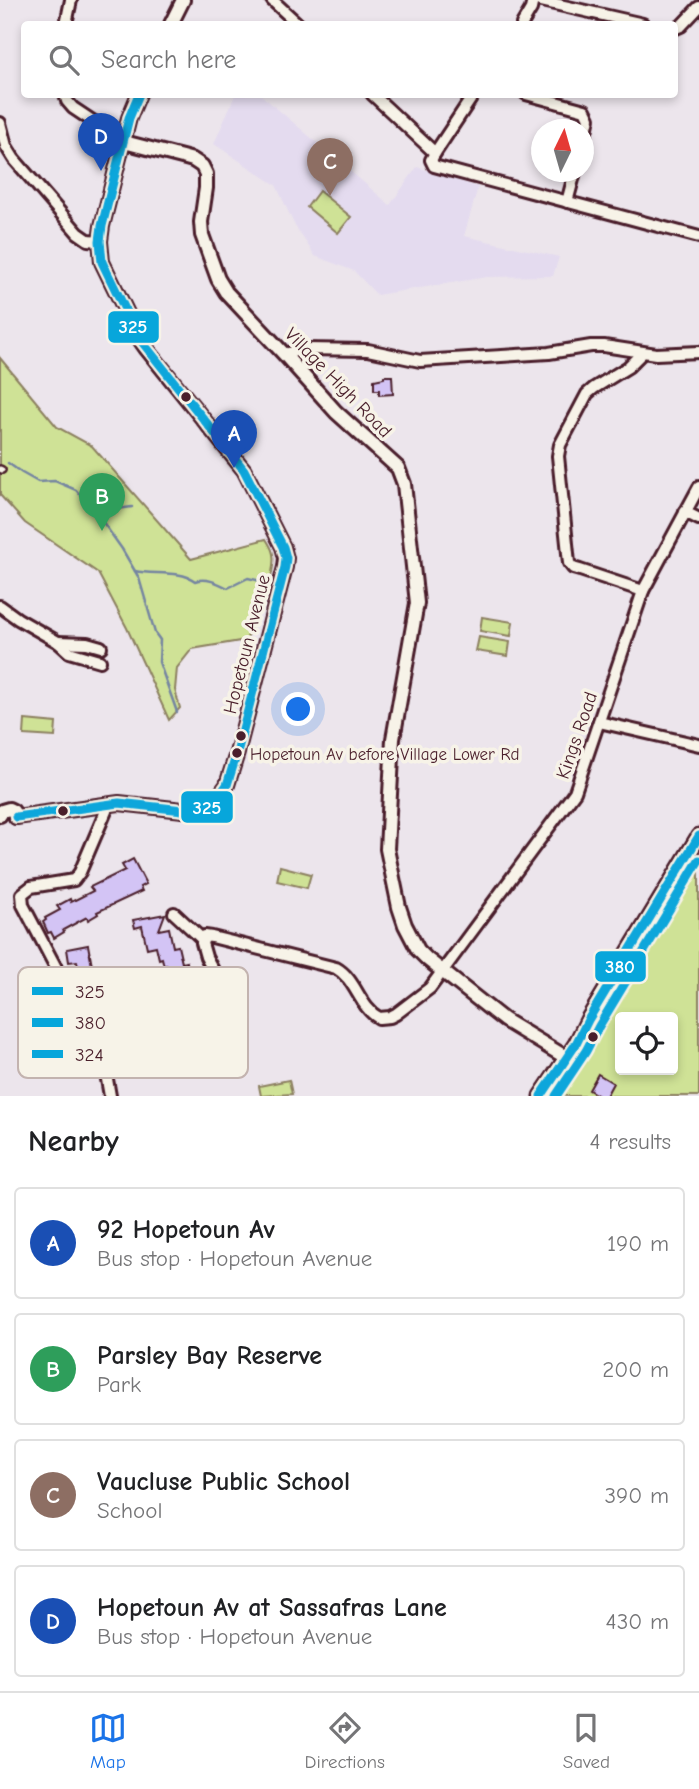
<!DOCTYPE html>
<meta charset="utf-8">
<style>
:root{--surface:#fff;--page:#f2f2f2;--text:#202124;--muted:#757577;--line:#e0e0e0;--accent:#1a73e8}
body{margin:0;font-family:"Comic Neue",sans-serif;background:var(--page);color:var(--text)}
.controls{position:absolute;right:21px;bottom:21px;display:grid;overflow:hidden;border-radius:7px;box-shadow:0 4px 10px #0003}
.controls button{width:63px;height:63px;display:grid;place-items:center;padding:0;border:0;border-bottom:2px solid var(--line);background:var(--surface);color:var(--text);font:35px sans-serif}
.compass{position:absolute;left:531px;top:119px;width:63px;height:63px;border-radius:50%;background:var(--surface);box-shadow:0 4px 10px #0003;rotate:5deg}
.you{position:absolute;left:299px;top:710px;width:24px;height:24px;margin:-18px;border:5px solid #fff;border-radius:50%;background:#1a73e8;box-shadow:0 0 0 10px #1a73e833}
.badge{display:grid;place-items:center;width:46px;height:46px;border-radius:50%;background:var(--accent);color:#fff;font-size:23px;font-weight:700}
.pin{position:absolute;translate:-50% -58px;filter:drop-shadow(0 2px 4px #0008)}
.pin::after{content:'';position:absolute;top:37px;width:24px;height:21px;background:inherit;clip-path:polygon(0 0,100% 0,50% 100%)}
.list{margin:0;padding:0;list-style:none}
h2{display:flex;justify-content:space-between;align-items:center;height:91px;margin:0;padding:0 28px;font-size:30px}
h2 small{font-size:23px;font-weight:400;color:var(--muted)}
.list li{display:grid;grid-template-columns:46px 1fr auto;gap:21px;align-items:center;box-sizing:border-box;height:112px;margin:0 14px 14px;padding:0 14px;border:2px solid var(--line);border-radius:7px}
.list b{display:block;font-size:26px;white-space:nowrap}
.list p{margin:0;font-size:23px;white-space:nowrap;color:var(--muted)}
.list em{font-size:23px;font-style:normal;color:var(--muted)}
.icon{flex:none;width:38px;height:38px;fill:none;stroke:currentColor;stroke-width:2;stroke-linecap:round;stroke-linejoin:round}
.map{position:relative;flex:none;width:699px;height:1096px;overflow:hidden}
.search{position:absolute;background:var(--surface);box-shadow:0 4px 10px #0003;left:21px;right:21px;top:21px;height:77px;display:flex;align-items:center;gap:18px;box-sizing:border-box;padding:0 24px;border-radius:7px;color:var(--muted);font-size:26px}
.sheet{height:595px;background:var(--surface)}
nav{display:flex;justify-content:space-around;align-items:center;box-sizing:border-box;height:98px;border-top:2px solid var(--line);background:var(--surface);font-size:19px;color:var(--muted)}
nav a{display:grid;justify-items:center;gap:4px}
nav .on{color:var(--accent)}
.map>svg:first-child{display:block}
</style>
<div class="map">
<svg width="699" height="1096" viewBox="0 0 699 1096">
<rect width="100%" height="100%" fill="#ece5ec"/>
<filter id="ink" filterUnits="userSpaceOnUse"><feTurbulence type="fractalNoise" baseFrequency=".0143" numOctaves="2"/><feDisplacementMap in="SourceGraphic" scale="14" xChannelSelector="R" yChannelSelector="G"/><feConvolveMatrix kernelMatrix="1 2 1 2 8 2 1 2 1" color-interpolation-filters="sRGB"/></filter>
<g filter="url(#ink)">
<polygon fill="#e4dbef" points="235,95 261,95 390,205 417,167 478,187 464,236 559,257 553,276 487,277 377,295 354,271 315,256 294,224 276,185 214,144"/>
<g fill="#cfe296" stroke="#8c8060" stroke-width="2" fill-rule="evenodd">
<polygon points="319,191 351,217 338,233 307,207"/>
<path d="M0,358L57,427L92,446L191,559L266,539C269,544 272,548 273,554C277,576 255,619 246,640L192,649L177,668L175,690L180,708L169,720L127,628L98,573L25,523L0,495Z"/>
<polygon points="482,617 513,622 511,636 480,631"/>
<polygon points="479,637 510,642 508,656 476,651"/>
<polygon points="25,720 56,723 55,737 24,735"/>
<polygon points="280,866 311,874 307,888 277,881"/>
<path d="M699,866V1096H561ZM620,1017H673V1070H620Z"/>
<polygon points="289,1080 292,1094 261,1096 259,1086"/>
</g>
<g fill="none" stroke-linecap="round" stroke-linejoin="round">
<g stroke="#7585a1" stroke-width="2.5">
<polyline points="8,463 22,473 38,482 55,481 76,490 100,518 122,549 139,578 155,633 160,640 159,662 177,712"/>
<polyline points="91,507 102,511 132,507"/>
<path d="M135,571C153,575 181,570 195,581C206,577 218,583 228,588L248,578L269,583"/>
</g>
</g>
<g fill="#d3c4f5" stroke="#4a1f2b" stroke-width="2">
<polygon points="384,376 392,376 393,394 379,395 379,390 374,390 374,380 384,378"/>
<polygon points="133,859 146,884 140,887 142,891 97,912 98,914 88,920 87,917 63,930 64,932 54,938 51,932 48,933 43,922 46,920 45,918 60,910 57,906 70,899 71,902 93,891 90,887 125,870 122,865"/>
<polygon points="165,914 159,930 169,928 173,947 178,946 182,963 187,962 188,970 191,969 193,978 176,981 167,965 164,966 162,958 159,959 156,946 147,948 142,926 135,928 133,920"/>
<polygon points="88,945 92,966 99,965 103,981 107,980 111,999 118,997 122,1017 140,1013 143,1028 110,1034 102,995 90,998 85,980 81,981 77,961 69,962 67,949"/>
<polygon points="598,1074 613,1083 606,1096 599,1096 589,1090"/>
</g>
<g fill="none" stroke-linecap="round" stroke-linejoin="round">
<defs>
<polyline id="service" points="0,469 2,470"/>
<g id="minor">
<polyline points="272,0 298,24"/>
<polyline points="537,0 643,24"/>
<polyline points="66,24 71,0"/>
<polyline points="522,24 531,9 533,0"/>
<polyline points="674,29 681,26 699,7"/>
<polyline points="65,94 67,101 73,108 124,142"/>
<polyline points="372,94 435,153"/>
<polyline points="474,94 435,153 431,160 434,166 699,237"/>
<polyline points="526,94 585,110 589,118 584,141"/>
<polyline points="0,123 6,146 14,159 78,233 88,240 100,241"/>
<polyline points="567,202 575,172"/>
<polyline points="642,353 628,367 594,388 587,394 560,445 558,456 569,563 573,568 580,570 643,591"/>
<polyline points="284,354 305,349 368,350 420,361 549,353 591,346 604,346 656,354 699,352"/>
<polyline points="685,512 699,519"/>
<polyline points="0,606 18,619 58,642 69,652 100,661"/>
<polyline points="58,642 87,643 101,647"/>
<polyline points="599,722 699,745"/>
<polyline points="109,804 80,872 74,880 31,887 22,894 23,905 103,1057 110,1096"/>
<polyline points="174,913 202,939"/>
<path d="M103,1057L232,1030C237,1023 237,1019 235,1011L206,957L202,943L205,936L212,937L336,968C356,979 359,1007 379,1018L390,1017L396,1014L430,988L575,792L643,591L699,487"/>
</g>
<g id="tertiary">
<polyline points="171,24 183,0"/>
<polyline points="124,142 182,157 193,160 202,166 206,174 206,188 201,222 202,235 218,279 226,292 284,354 336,412 398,468 404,484 417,603 393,739 387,849 399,907 405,925 418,950 427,959 504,1020 567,1058"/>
<polyline points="0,815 2,811 9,809 13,811 16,817"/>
<polyline points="16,817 119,803 183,810 199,810 209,806 216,800 227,785 237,753 285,567 286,558 283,547 244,470 146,348 139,338 102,262 100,241 102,226 129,118 139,94"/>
</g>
<polyline id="secondary" points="541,1096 576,1044 588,1020 699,836"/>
</defs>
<use href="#service" stroke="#4a1f2b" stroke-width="10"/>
<use href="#minor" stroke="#4a1f2b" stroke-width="16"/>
<use href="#tertiary" stroke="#4a1f2b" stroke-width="18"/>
<use href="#secondary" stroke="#4a1f2b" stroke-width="19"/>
<use href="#service" stroke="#f7f3e8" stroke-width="5"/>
<use href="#minor" stroke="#f7f3e8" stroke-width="10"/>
<use href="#tertiary" stroke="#f7f3e8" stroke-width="12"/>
<use href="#secondary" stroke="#f7f3e8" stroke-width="14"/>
<defs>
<polyline id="bus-1" points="16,817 119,803 183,810 199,810 209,806 216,800 227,785 237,753 285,567 286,558 283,547 244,470 139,338 102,262 100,241 102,226 129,118 139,94"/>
<polyline id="bus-2" points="541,1096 576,1044 588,1020 699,836"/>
<polyline id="bus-3" points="556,1096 586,1051 599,1026 699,860"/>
</defs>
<use href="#bus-1" stroke="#f7f3e8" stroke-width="14"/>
<use href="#bus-2" stroke="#f7f3e8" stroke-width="14"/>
<use href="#bus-3" stroke="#f7f3e8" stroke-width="14"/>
<use href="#bus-1" stroke="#07a6db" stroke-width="9"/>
<use href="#bus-2" stroke="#07a6db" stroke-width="9"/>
<use href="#bus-3" stroke="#07a6db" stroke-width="9"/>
</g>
</g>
<g fill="#4a1f2b" stroke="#f7f3e8" stroke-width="2.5">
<circle cx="186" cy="397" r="6"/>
<circle cx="241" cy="736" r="6"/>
<circle cx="237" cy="753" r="6"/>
<circle cx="63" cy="811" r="6"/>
<circle cx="593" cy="1037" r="6"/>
</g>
<g text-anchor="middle" stroke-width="7" stroke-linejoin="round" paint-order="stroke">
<g font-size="17" fill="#4a1f2b" stroke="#f7f3e8" text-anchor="start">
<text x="250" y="760">Hopetoun Av before Village Lower Rd</text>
</g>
<g font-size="19" fill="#4a1f2b" stroke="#f7f3e8">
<text transform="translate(339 382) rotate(46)" y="7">Village High Road</text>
<text transform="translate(246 644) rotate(-76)" y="7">Hopetoun Avenue</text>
<text transform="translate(576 735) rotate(-71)" y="7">Kings Road</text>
</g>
</g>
<rect x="18" y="967" width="230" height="111" rx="10" fill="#f7f3e8" stroke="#c3b3af" stroke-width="2"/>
<rect x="32" y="987" width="31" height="8" fill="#07a6db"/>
<rect x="32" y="1018" width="31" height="9" fill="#07a6db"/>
<rect x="32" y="1050" width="31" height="8" fill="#07a6db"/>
<g font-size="19" fill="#4a1f2b">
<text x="75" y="998">325</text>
<text x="75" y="1029">380</text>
<text x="75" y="1061">324</text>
</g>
<g stroke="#f7f3e8" stroke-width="2.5">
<rect x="107" y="310" width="53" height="34" rx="7" fill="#07a6db"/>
<rect x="180" y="790" width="54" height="34" rx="7" fill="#07a6db"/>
<rect x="594" y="950" width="53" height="33" rx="7" fill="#07a6db"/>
</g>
<g font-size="19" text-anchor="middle" font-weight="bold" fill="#fff">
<text x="133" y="333">325</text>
<text x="207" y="814">325</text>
<text x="620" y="973">380</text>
</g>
</svg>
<div class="controls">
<button><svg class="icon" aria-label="locate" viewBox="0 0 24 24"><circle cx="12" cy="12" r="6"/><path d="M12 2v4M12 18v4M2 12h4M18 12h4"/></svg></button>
</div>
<svg class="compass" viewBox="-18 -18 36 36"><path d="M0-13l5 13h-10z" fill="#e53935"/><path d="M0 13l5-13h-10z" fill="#757577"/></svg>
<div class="you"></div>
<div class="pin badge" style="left:234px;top:468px;background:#1a4fb4">A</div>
<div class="pin badge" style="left:102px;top:531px;background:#2e9e5b">B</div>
<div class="pin badge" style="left:330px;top:196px;background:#8d6e63">C</div>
<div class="pin badge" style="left:101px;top:171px;background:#1a4fb4">D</div>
<div class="search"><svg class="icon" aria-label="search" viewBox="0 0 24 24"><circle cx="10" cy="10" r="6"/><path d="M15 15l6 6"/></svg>Search here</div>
</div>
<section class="sheet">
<h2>Nearby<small>4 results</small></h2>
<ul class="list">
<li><span class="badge" style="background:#1a4fb4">A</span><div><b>92 Hopetoun Av</b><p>Bus stop · Hopetoun Avenue</p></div><em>190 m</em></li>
<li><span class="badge" style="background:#2e9e5b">B</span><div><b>Parsley Bay Reserve</b><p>Park</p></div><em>200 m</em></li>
<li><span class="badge" style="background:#8d6e63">C</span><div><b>Vaucluse Public School</b><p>School</p></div><em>390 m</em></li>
<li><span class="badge" style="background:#1a4fb4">D</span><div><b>Hopetoun Av at Sassafras Lane</b><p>Bus stop · Hopetoun Avenue</p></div><em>430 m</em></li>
</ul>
</section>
<nav>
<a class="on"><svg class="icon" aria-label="map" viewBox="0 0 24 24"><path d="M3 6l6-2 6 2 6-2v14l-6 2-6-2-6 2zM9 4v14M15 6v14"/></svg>Map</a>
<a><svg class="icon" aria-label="directions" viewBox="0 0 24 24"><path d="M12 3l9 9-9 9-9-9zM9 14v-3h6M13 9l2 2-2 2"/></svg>Directions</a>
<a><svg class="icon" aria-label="saved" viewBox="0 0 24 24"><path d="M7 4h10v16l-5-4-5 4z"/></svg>Saved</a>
</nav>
